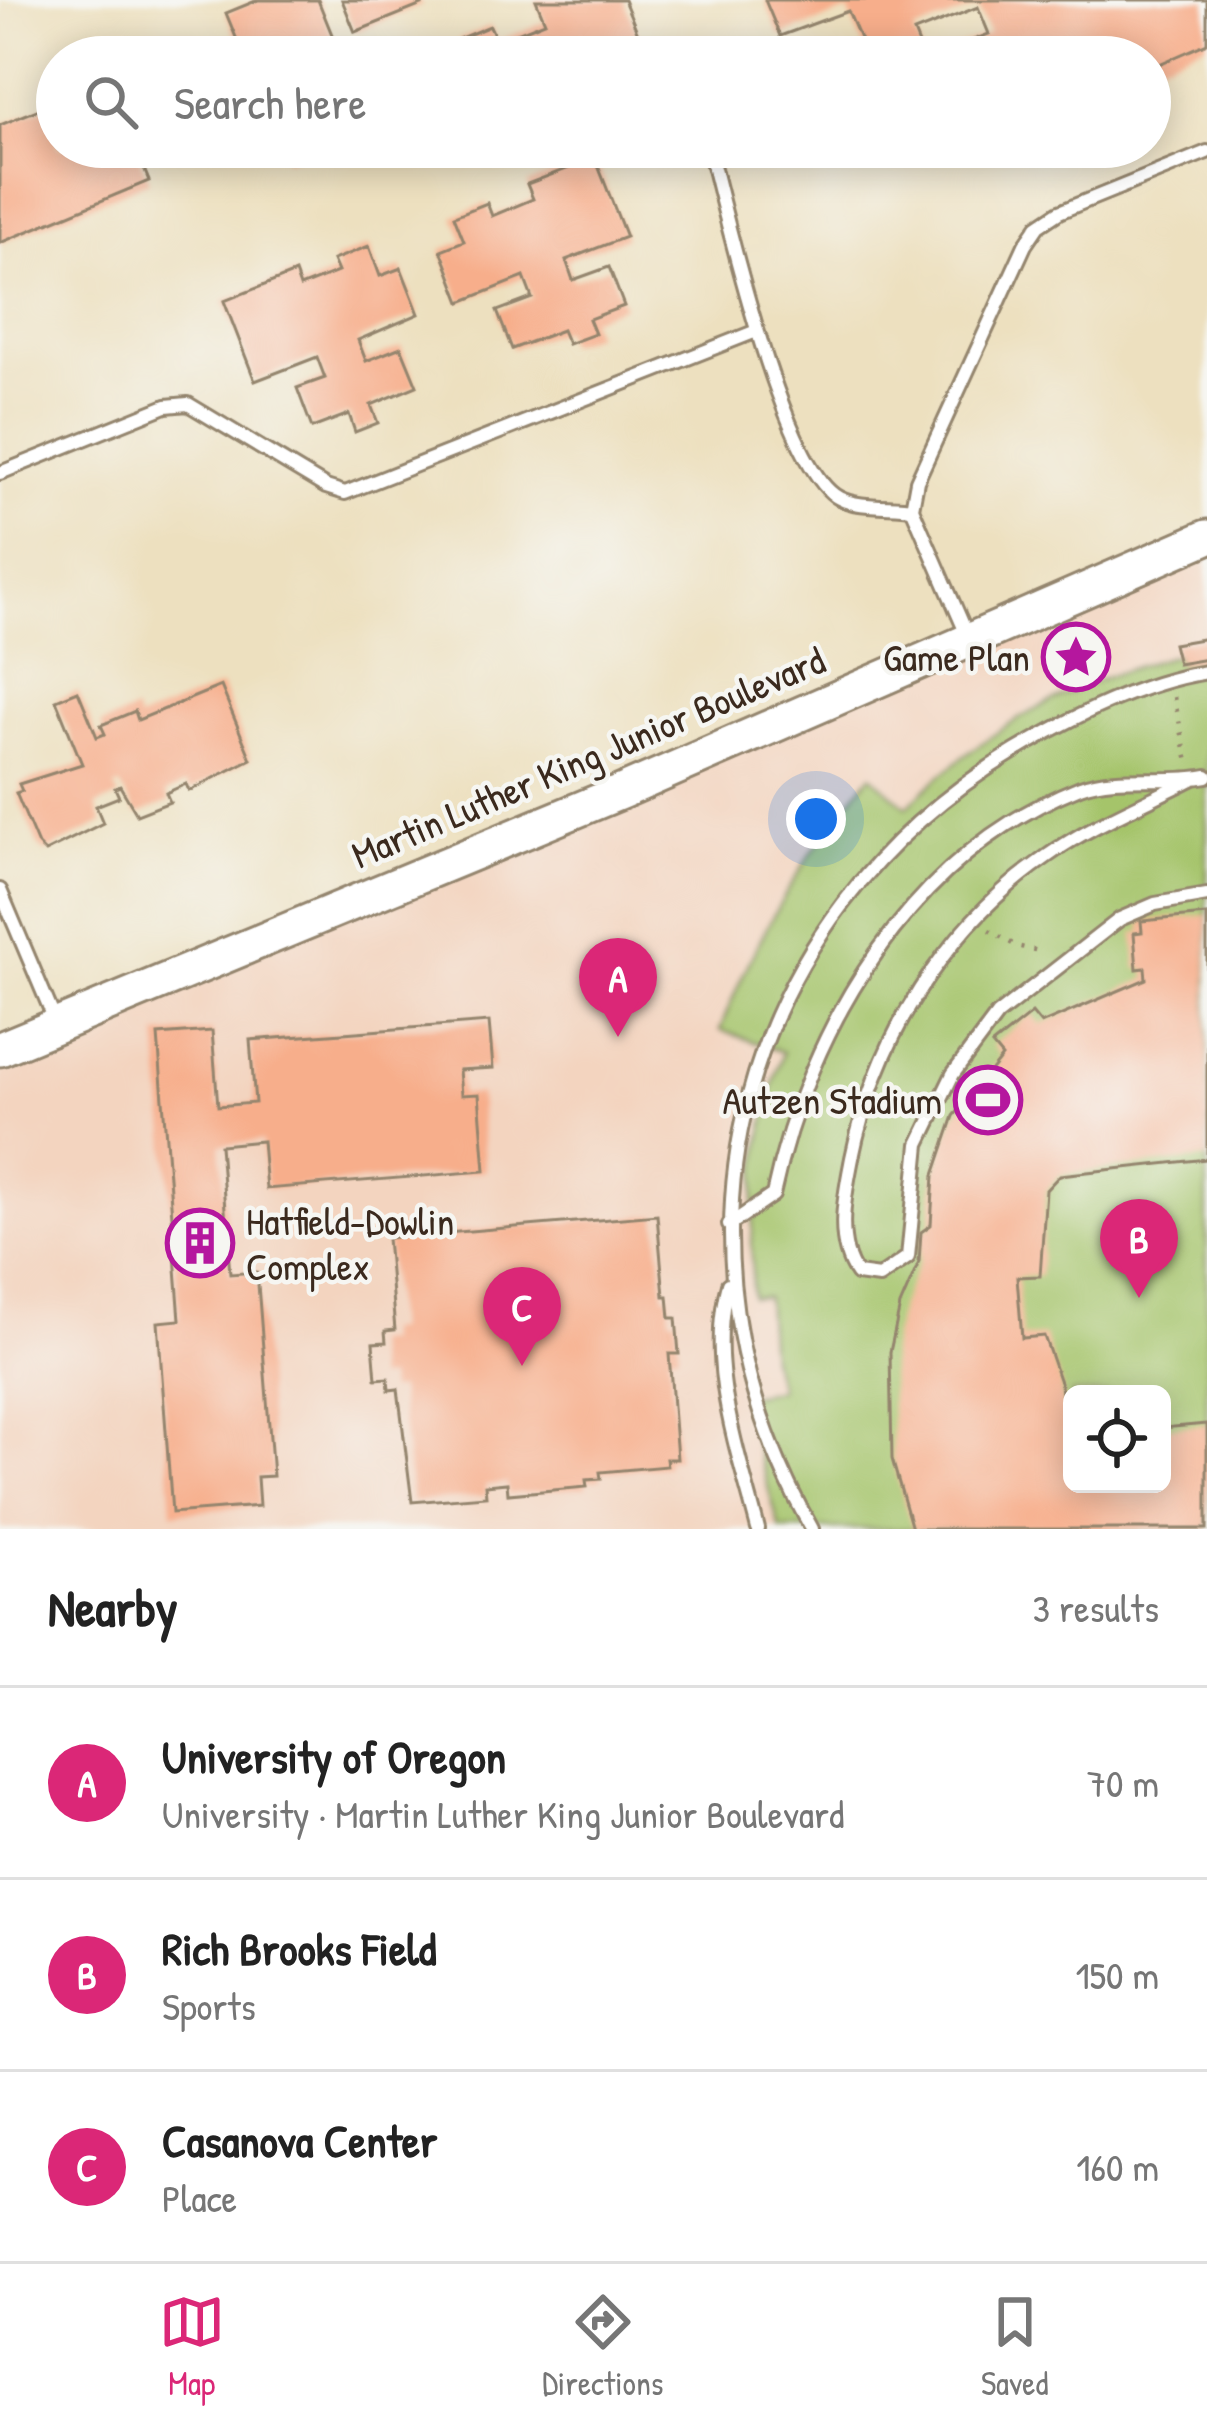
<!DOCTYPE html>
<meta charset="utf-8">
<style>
:root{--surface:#fff;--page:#f6f6f6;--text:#222;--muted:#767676;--line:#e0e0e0;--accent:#db2777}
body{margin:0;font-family:"Patrick Hand",sans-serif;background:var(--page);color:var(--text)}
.controls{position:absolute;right:36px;bottom:36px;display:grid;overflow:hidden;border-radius:18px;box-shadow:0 6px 30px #0003}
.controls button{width:108px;height:108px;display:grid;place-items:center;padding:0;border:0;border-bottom:3px solid var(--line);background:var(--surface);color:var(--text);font:60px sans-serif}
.you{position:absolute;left:816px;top:819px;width:42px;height:42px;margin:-30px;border:9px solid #fff;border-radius:50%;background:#1a73e8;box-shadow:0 0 0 18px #1a73e833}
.badge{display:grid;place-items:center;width:78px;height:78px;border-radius:50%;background:var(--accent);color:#fff;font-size:39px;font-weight:700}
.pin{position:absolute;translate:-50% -99px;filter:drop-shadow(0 3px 6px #0008)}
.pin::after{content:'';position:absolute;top:63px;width:42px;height:36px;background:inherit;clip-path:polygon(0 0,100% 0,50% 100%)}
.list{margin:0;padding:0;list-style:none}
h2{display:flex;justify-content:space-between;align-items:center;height:156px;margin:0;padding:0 48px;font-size:51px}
h2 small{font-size:39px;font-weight:400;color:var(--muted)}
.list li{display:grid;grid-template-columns:78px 1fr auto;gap:36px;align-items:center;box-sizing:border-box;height:192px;padding:0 48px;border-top:3px solid var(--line)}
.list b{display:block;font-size:45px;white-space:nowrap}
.list p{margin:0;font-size:39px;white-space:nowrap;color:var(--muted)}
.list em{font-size:39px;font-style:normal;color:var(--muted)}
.icon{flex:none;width:66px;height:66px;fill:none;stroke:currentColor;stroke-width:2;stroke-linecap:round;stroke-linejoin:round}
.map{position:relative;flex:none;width:1207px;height:1529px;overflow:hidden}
.search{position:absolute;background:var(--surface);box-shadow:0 6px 30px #0003;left:36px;right:36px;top:36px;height:132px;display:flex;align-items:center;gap:30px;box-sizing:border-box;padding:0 42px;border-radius:66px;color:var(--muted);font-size:45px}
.sheet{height:732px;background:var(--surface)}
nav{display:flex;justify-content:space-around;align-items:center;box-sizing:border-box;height:168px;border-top:3px solid var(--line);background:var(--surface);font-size:33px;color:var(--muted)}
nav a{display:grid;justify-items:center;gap:6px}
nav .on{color:var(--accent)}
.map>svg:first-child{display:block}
</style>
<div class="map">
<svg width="1207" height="1529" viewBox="0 0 1207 1529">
<rect width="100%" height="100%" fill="#f6f6f2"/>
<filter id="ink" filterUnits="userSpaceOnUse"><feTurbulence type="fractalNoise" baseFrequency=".00833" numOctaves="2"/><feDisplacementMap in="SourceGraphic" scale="24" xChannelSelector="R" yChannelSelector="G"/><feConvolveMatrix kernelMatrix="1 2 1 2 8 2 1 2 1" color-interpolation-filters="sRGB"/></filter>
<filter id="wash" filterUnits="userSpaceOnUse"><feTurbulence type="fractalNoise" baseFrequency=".004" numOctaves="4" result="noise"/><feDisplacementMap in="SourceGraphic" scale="48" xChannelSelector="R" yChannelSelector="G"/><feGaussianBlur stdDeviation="2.7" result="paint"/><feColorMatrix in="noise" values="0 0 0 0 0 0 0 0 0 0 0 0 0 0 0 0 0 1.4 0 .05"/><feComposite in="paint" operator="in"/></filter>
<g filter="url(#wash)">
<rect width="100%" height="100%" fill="#ede0bf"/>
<path fill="#f3d4bf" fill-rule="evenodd" d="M1207,537V1529H0V1049ZM1072,1394H1162V1484H1072Z"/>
<path fill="#a5c46b" stroke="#707744" stroke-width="3" fill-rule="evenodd" d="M1176,655L1178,664L1207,659V1529H780L742,1397L779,1389L770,1358L766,1297H752C750,1211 756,1134 783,1052L720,1030C756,936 805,852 871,775L907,807C984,729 1070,683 1176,655ZM1072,1394H1162V1484H1072Z"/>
<g id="blocks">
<g fill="#f7ae8b">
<polygon points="258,0 318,0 341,57 244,57 226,13"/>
<polygon points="342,0 420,0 422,5 355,32"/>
<polygon points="536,0 624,0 641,41 602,57 465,57 458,39 490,26 497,41 545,22"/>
<polygon points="765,0 1207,0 1207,43 1150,68 1150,57 930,57 989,34 978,7 914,32 924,57 868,57 848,11 780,36"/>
<polygon points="57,102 57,147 135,147 149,181 0,243 0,125"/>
<polygon points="281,147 319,147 286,160"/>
<polygon points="595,158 626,237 566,260 573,280 609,267 624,306 589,319 595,334 568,344 562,330 512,349 497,311 532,298 524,277 461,302 441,250 464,241 454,216 487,203 492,216 533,199 527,184"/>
<polygon points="369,246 380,276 401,268 419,314 358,340 366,361 401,347 417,386 371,405 378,423 355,432 349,414 312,428 297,388 325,378 317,357 255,381 224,301 295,273 300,287 338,272 333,260"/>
<polygon points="1207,638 1207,659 1178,664 1173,644"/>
<polygon points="221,686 251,759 189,791 186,784 166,793 170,802 137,815 120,786 115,788 119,797 96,806 103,823 45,852 38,845 16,793 22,791 19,784 82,764 56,700 78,691 97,737 105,734 101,725 135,711 138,720"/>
<polygon points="1207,915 1207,1159 1060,1175 1046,1190 1040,1276 1017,1277 1022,1338 1044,1336 1061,1385 1065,1419 1072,1427 1072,1484 1162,1484 1162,1428 1207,1424 1207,1529 912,1529 892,1459 890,1352 900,1306 919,1262 921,1232 931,1225 934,1175 954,1116 1002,1057 992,1045 1032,1013 1041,1024 1146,979 1145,968 1137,969 1134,933 1142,932 1141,921"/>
<polygon points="489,1022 493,1068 459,1070 461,1095 479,1094 485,1171 266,1189 262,1141 220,1145 230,1274 257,1272 273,1476 257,1477 259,1506 172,1513 158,1322 180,1320 158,1035 212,1031 218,1106 255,1103 250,1040"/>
<polygon points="657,1215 664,1296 668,1296 670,1318 676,1318 679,1354 669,1354 677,1459 666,1459 667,1466 600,1472 601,1479 586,1480 587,1487 508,1494 507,1483 485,1485 486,1496 412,1502 398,1389 389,1390 388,1378 376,1379 373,1343 386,1342 385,1331 395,1330 387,1238"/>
</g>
</g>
</g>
<g filter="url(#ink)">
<use href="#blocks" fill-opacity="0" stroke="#94856e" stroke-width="3"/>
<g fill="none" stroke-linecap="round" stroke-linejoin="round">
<defs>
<g id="service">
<path d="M710,153C727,219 783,468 839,498C857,508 891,505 912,508"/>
<polyline points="0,473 166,406 188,404 326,487 345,493 754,332"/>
<polyline points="968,637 912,508 917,481 1025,245 1038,226 1059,212 1207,152"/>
<path d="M1192,779C1143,804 1091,825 1046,857C945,927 876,1039 852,1158C845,1194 834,1242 857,1274L879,1277L908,1257L919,1144L953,1074L997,1015L1120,919L1155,904L1207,895"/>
<polyline points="0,890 57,1025"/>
<path d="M729,1225L773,1195C809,1026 911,854 1080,787C1117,773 1167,784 1207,776"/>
<path d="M728,1284C706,1363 738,1451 758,1529"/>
<path d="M812,1529C651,1246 736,919 1015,751C1074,716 1139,683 1207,672"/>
</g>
<polyline id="secondary" points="0,1049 621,792 1207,537"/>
</defs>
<use href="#service" stroke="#94856e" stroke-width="18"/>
<use href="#secondary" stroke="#94856e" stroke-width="39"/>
<g stroke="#94856e" stroke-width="4.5" stroke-dasharray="3 9" stroke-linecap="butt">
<polyline points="1174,697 1188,762"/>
<polyline points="989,930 1016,946 1044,952"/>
<polyline points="889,1091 918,1101"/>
</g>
<use href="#service" stroke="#fff" stroke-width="12"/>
<use href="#secondary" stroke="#fff" stroke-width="33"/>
</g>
</g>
<defs>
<symbol id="sight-ring" viewBox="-11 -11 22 22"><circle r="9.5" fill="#f6f6f2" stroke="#b5179e" stroke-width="1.5"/><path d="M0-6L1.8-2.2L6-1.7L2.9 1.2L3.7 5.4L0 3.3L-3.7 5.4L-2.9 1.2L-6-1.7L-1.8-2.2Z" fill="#b5179e"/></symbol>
<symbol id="stadium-ring" viewBox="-11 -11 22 22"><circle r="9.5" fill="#f6f6f2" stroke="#b5179e" stroke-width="1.5"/><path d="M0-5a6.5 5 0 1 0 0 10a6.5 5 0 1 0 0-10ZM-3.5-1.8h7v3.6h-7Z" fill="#b5179e"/></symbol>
<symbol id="building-ring" viewBox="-11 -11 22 22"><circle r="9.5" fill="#f6f6f2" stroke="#b5179e" stroke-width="1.5"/><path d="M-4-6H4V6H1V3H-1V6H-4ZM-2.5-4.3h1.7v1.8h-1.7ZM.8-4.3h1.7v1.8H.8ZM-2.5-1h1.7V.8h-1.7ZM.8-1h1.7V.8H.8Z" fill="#b5179e"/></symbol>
</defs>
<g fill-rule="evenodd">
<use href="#sight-ring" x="1038" y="619" width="76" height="76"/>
<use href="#stadium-ring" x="950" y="1062" width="76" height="76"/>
<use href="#building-ring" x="162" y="1205" width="76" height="76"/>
</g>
<g text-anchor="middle" stroke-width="9" stroke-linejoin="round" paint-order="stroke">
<g font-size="39" fill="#3b2a1e" stroke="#f6f6f2" text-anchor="end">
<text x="1030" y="671">Game Plan</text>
<text x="942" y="1114">Autzen Stadium</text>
<text x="246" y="1235" text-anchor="start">Hatfield-Dowlin<tspan x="246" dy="45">Complex</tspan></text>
</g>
<g font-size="39" fill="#3b2a1e" stroke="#f6f6f2">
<text transform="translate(588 757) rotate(-23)" y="14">Martin Luther King Junior Boulevard</text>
</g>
</g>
</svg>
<div class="controls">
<button><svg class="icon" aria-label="locate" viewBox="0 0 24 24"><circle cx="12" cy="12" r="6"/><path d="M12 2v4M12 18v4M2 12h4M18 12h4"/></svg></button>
</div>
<div class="you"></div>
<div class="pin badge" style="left:618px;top:1037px">A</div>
<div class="pin badge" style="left:1139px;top:1298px">B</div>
<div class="pin badge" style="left:522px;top:1366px">C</div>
<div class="search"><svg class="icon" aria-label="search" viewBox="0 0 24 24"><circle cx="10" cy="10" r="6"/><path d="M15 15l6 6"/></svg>Search here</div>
</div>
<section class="sheet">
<h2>Nearby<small>3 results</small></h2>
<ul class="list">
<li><span class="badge">A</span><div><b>University of Oregon</b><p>University · Martin Luther King Junior Boulevard</p></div><em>70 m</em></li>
<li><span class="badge">B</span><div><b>Rich Brooks Field</b><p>Sports</p></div><em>150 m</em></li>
<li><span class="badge">C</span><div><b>Casanova Center</b><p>Place</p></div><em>160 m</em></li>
</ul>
</section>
<nav>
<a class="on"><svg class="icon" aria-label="map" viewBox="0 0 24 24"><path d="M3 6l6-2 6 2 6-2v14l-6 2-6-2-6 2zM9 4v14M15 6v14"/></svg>Map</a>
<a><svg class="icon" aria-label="directions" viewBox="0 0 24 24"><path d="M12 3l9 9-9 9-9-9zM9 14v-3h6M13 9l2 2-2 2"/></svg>Directions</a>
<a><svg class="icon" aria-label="saved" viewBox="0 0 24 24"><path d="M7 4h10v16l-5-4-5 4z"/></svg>Saved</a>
</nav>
